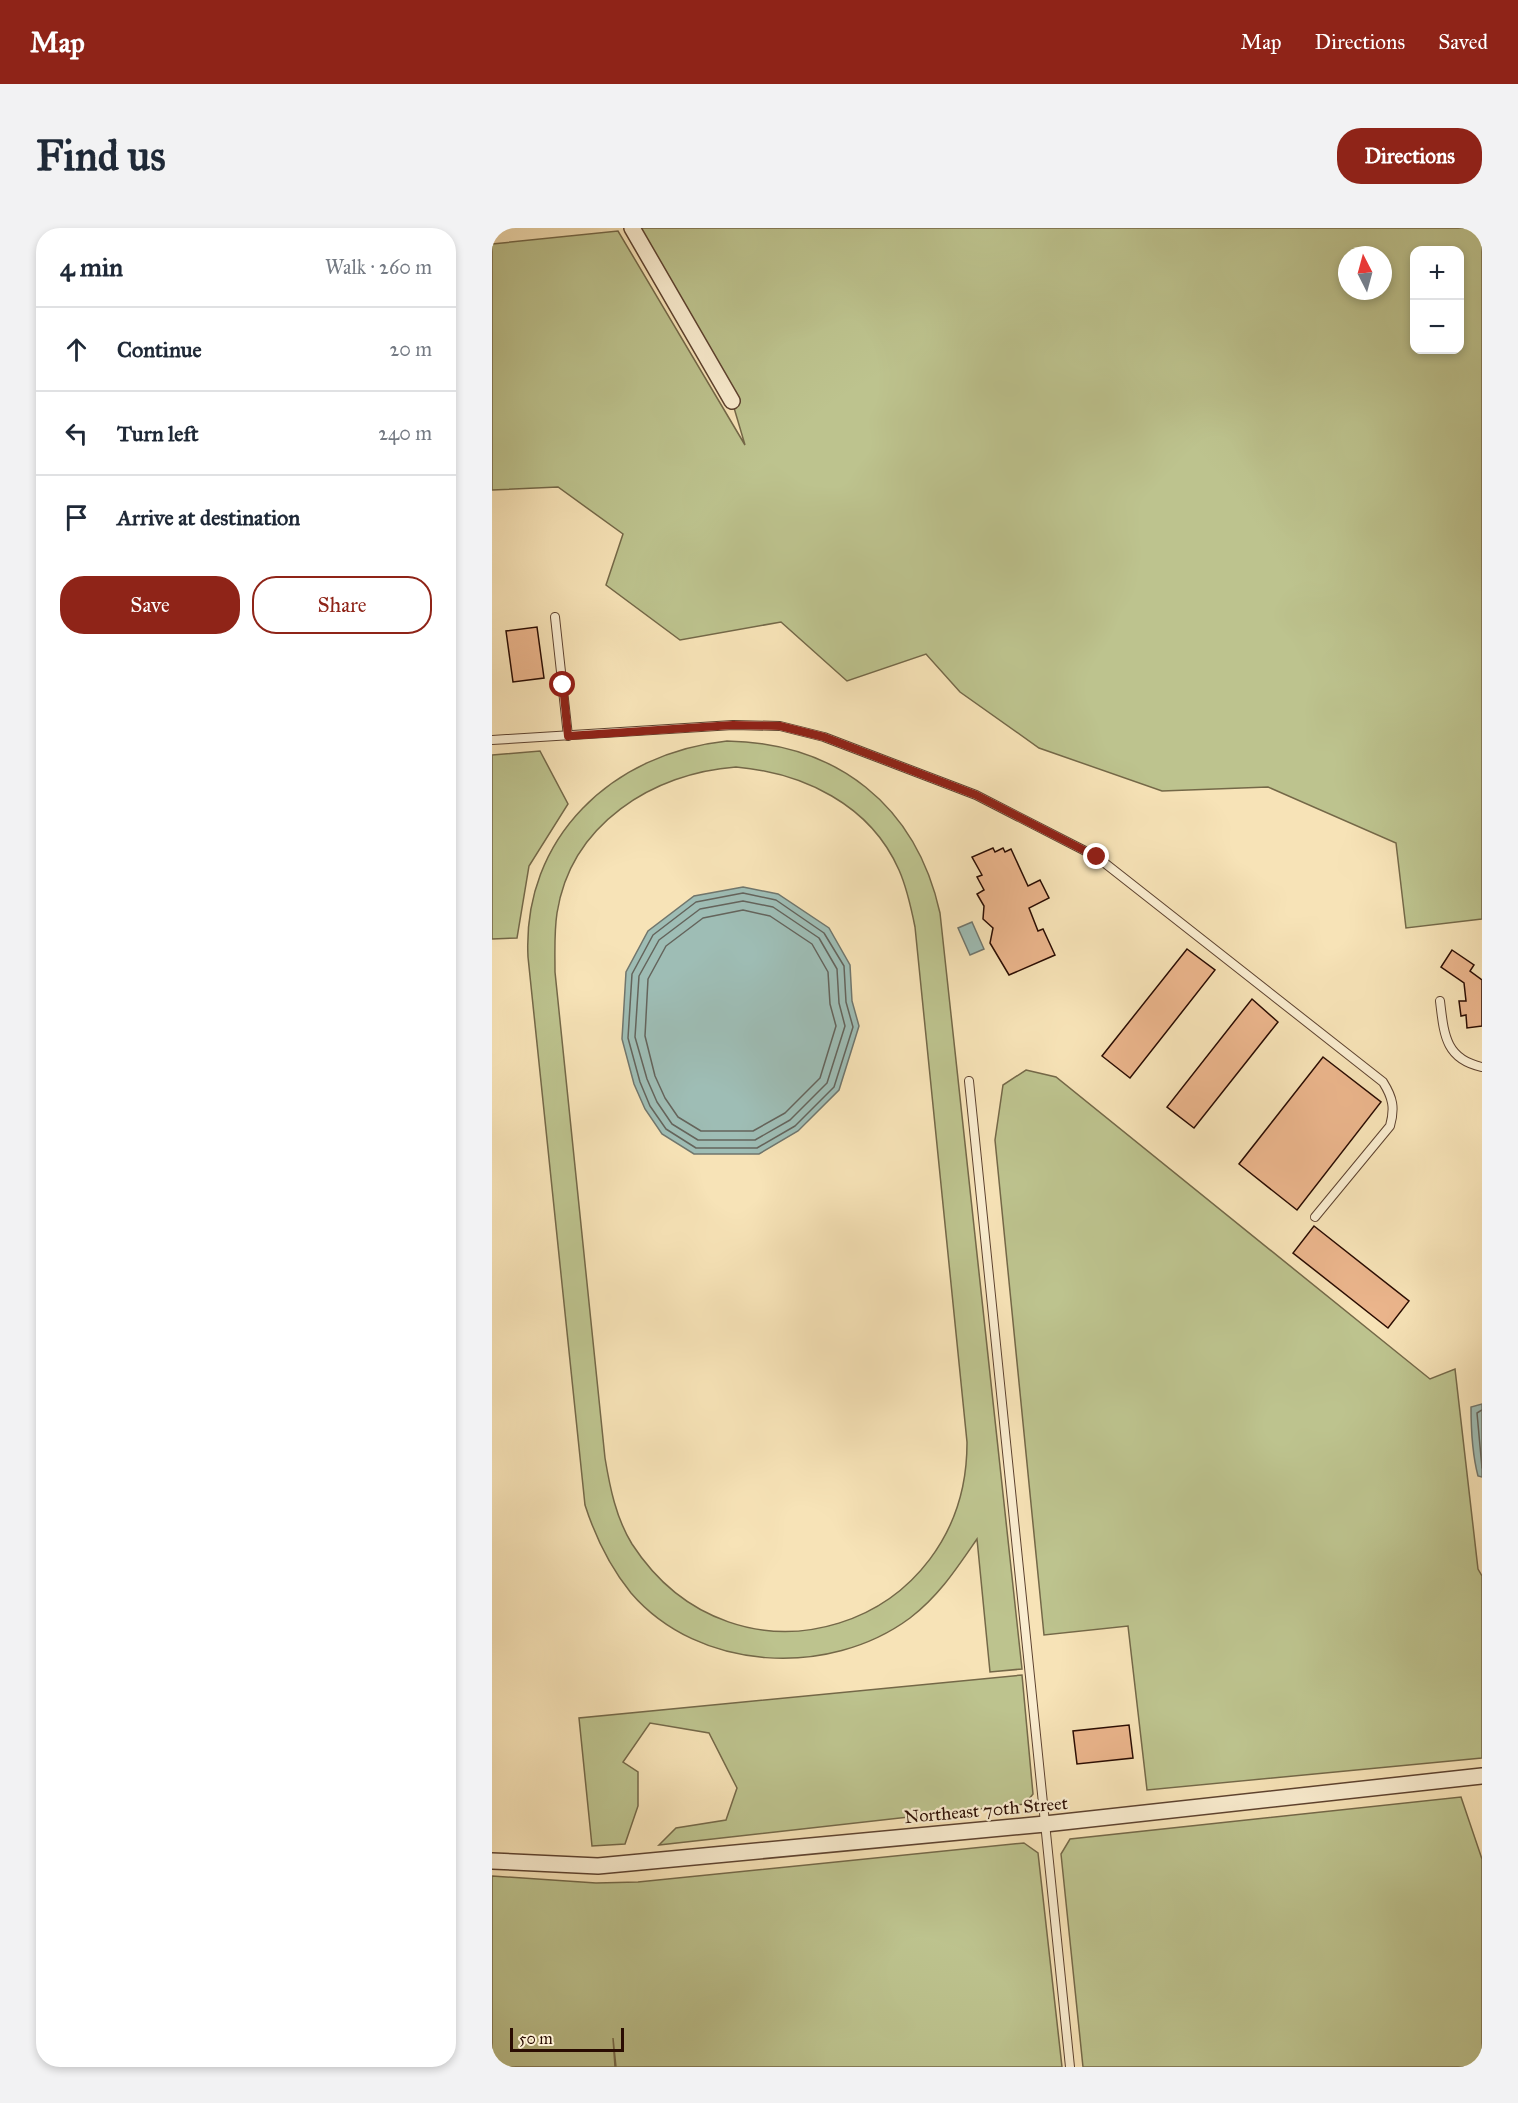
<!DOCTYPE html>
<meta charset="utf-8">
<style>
:root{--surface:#fff;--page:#f2f2f3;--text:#1f2937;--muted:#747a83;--line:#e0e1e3;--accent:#8f2418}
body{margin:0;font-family:"IM FELL Great Primer",serif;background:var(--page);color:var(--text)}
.controls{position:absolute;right:18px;top:18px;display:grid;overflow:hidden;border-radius:12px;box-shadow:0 3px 9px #0003}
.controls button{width:54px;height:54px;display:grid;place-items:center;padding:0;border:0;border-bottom:2px solid var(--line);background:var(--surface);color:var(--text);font:30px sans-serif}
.compass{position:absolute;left:846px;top:18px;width:54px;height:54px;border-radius:50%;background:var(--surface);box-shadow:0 3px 9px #0003;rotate:354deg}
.scale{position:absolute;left:18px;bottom:15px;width:114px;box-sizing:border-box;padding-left:6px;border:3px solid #2a0c02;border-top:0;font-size:16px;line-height:21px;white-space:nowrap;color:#2a0c02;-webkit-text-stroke:4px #faedd0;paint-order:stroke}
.stop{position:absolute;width:18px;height:18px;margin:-14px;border:4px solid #8f2418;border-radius:50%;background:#fff}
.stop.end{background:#8f2418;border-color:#fff;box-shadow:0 2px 6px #0008}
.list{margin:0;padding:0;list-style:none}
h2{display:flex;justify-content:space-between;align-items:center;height:78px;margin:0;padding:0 24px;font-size:26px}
h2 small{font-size:20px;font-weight:400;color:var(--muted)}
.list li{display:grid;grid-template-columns:39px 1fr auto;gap:18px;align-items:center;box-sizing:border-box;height:84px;padding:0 24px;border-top:2px solid var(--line)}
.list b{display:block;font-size:22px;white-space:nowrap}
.list em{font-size:20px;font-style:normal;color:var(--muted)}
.actions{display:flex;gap:12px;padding:18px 24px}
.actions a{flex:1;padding:14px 0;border:2px solid var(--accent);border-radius:24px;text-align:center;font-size:21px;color:var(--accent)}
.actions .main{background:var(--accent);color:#fff}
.icon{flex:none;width:33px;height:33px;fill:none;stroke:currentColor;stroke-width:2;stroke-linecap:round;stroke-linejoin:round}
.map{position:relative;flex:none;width:990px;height:1839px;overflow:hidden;border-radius:24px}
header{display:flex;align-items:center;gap:36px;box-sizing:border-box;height:84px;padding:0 30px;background:var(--accent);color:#fff}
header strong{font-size:28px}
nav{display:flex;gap:33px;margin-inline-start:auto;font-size:21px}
.intro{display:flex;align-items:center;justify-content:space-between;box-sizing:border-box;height:144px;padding:0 36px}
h1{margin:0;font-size:42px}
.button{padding:15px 27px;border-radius:24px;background:var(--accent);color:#fff;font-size:21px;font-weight:700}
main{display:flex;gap:36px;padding:0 36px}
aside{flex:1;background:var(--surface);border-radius:24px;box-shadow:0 3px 9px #0003}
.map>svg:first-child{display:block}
</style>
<header>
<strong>Map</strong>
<nav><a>Map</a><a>Directions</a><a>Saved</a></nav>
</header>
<div class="intro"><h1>Find us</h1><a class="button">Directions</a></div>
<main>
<aside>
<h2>4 min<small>Walk · 260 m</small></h2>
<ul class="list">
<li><svg class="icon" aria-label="ahead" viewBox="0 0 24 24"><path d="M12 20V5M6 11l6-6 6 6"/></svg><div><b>Continue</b></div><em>20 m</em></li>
<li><svg class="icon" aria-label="left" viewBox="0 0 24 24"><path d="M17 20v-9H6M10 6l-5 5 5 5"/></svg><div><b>Turn left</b></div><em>240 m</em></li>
<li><svg class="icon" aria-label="arrive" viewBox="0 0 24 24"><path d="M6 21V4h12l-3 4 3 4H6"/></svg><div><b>Arrive at destination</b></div></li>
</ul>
<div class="actions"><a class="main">Save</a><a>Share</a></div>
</aside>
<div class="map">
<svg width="990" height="1839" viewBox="0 0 990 1839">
<rect width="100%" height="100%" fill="#f7e3b7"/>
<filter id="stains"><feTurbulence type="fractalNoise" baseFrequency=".00333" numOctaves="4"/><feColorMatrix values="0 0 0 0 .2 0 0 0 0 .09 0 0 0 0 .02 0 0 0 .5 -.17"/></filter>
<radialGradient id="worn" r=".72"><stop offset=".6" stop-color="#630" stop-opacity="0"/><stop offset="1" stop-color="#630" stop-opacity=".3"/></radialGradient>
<g fill="#bdc38e" stroke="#746848" stroke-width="1.5" fill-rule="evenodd">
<path d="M140,0H990V691L914,700L904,615L776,559L670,563L547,520L468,464L434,426L355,453L289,394L188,412L114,357L131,306L66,259L0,262V16L126,3L253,217L240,173ZM922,22H968V122H922ZM855,27H891V63H855Z"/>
<path d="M235,513C345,515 424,577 448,685L530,1441L498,1444L485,1311C465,1340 447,1368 418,1390C337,1450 207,1444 139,1365C118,1339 103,1308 93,1277L36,729C30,609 121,525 235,513ZM244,539C311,545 378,576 407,642C415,660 419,679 423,699L475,1214C476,1401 244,1476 140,1316C124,1290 118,1260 113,1230L63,744C63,724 62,705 65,685C79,596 161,545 244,539Z"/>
<polygon points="48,523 76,576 37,638 25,710 0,711 0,527"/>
<polygon points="534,842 564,849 938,1151 963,1141 986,1341 990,1348 990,1530 655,1562 636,1398 552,1407 503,912 511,857"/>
<polygon points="530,1447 541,1566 533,1576 167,1617 184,1600 234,1592 245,1560 217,1505 158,1495 131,1534 146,1544 146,1578 133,1616 100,1618 87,1490"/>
<polygon points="969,1569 990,1631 990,1839 591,1839 569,1626 578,1611"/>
<polygon points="532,1615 546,1625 570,1839 124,1839 121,1810 123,1839 0,1839 0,1648 104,1655 146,1654"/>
</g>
<g fill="#9ebdb5" stroke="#70766d" stroke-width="1.5">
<polygon points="251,659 286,666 337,700 358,737 360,773 367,798 347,862 306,903 267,926 202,926 170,906 153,881 142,856 130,811 134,744 156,703 202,668"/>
<polygon points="480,694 492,721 478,727 466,700"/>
<path d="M990,1176V1249L986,1248C980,1225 979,1202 979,1179Z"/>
</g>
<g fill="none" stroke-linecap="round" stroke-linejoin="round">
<g stroke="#64645c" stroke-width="1.5">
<polygon points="251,665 284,672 332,705 352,738 354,774 361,799 342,859 303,898 265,920 204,920 174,901 158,878 148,854 136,810 140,746 161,707 204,674"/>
<polygon points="251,673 281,679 327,710 345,741 347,775 353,798 335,855 298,892 263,912 206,912 180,896 165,874 155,851 143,809 147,748 167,712 208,681"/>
<polygon points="251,682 278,688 320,716 336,744 338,776 344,798 328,850 293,885 261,903 209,903 186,889 173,870 163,848 153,808 156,751 174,718 211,690"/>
<polyline points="990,1182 985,1185 990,1240"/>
</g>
</g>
<g fill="#ebb58c" stroke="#2a0c02" stroke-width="1.5">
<polygon points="45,399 52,450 21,454 14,403"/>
<polygon points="501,620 503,624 511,620 513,624 519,621 536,658 548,652 557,670 537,680 546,703 551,701 563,727 517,747 498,715 501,700 491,691 492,678 485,666 492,662 485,649 490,647 480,629"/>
<polygon points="695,721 723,742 638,850 610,828"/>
<polygon points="960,722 982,737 978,743 990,752 990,798 975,800 974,787 969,788 967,773 974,773 972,755 949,739"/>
<polygon points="760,771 786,794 702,900 675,879"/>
<polygon points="831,829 889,874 805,982 747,936"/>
<polygon points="822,998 917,1073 896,1100 801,1025"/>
<polygon points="637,1497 641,1530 585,1536 581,1503"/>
</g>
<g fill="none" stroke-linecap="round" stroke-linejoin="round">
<defs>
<g id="lane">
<polyline points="63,389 76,508"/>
<path d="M0,512L241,497L288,498L332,509L484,567L605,629L891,854C901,870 903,880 898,898L823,989"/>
<path d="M948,773C952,806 953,831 990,839"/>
<polyline points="477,853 578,1839"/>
</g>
<g id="street">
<polyline points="140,0 240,173"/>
<polyline points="0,1633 106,1638 553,1596 990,1548"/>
</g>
</defs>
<use href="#lane" stroke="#5d422f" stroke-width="10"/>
<use href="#street" stroke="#5d422f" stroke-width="18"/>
<use href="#lane" stroke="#faedd0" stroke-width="8"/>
<use href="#street" stroke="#faedd0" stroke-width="15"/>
</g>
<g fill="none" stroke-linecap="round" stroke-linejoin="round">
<polyline stroke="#8f2418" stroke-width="8" points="71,457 76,508 241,497 288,498 332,509 484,567 605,629"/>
</g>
<g text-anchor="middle" stroke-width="4.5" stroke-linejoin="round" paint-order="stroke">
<g font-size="18" fill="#2a0c02" stroke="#faedd0">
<text transform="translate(494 1582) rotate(-5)" y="6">Northeast 70th Street</text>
</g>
</g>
<rect width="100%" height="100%" filter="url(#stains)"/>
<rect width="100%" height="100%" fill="url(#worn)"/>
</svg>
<div class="controls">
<button>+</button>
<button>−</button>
</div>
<svg class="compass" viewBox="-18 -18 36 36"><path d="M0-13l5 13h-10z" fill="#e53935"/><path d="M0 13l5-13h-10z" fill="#747a83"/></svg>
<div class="scale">50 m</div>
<div class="stop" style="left:71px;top:457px"></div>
<div class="stop end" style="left:605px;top:629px"></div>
</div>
</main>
